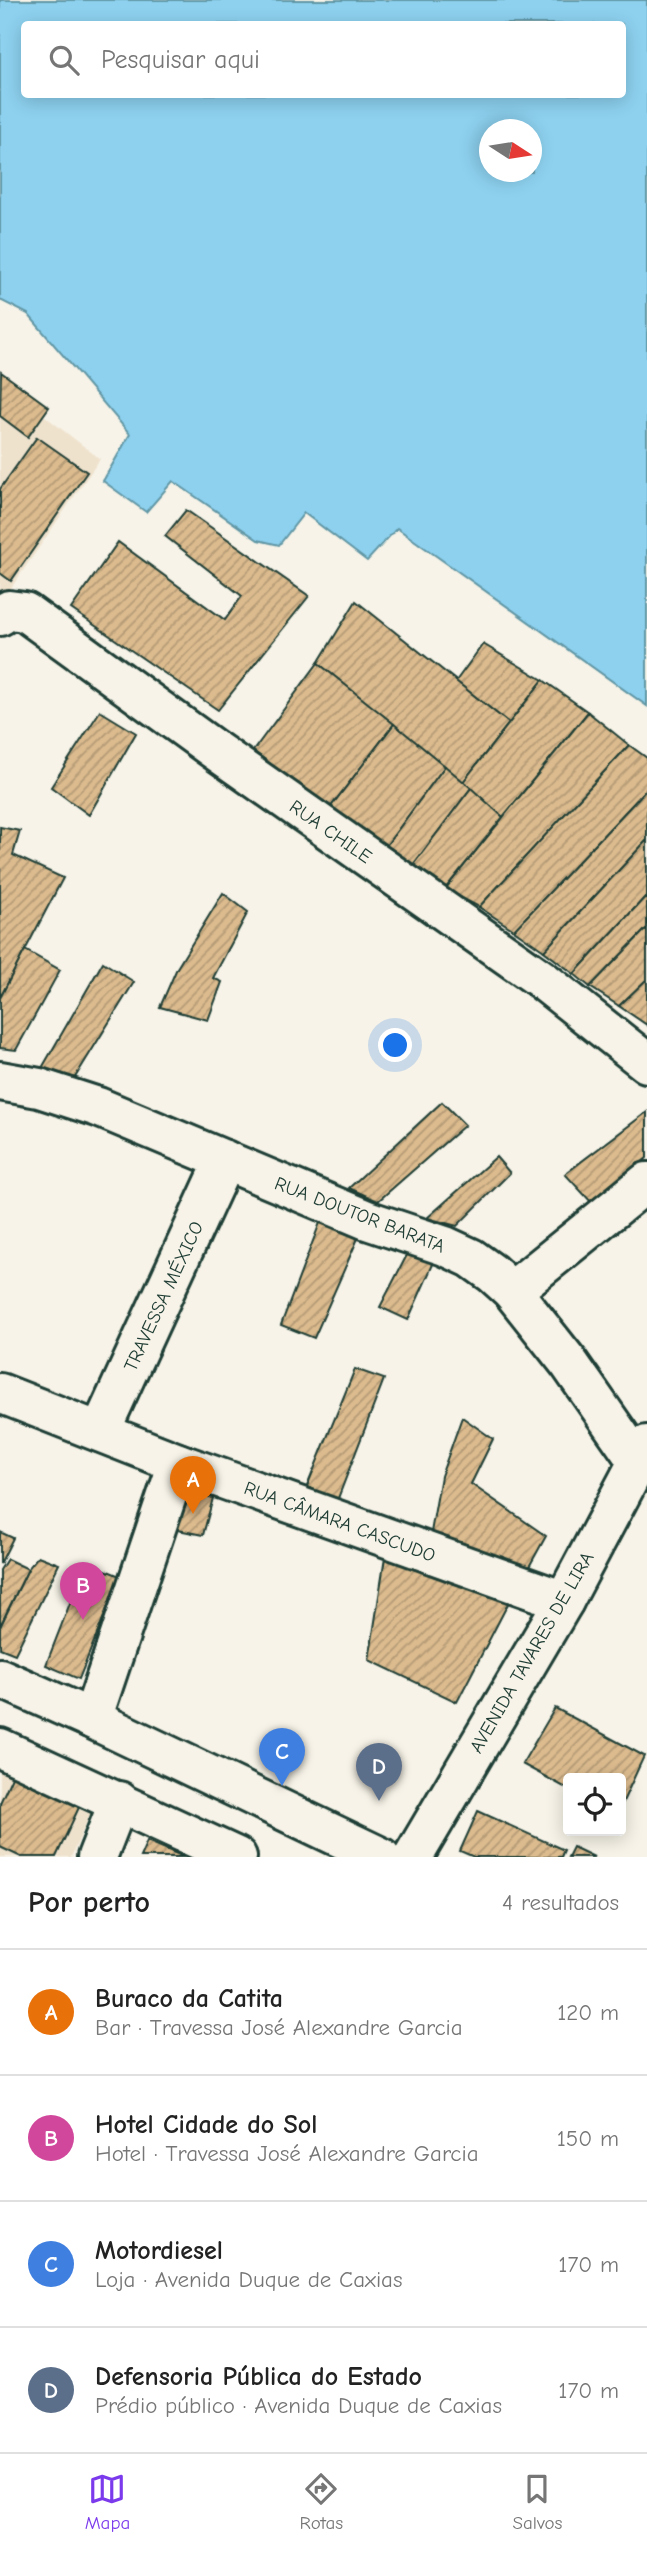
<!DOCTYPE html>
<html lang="pt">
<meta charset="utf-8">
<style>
:root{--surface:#fff;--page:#f2f2f2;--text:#222;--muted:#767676;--line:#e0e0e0;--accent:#7c3aed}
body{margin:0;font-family:"Comic Neue",sans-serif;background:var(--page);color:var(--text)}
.controls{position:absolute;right:21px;bottom:21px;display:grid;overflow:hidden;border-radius:7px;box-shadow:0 4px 18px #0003}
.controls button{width:63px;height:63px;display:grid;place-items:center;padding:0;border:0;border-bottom:2px solid var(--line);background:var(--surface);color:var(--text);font:35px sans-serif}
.compass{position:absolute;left:479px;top:119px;width:63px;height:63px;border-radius:50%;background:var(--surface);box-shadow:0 4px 18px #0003;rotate:102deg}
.you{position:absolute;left:396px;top:1046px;width:24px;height:24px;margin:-18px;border:5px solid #fff;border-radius:50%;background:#1a73e8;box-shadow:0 0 0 10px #1a73e833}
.badge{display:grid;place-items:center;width:46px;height:46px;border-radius:50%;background:var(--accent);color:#fff;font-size:23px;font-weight:700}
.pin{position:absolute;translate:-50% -58px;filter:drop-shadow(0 2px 4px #0008)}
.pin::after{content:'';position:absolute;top:37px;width:24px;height:21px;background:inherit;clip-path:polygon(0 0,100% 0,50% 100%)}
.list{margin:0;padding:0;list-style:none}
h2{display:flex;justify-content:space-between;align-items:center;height:91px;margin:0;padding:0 28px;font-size:30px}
h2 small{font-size:23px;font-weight:400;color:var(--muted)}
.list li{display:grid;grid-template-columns:46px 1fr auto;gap:21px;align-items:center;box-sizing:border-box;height:126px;padding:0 28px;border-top:2px solid var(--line)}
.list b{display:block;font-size:26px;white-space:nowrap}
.list p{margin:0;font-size:23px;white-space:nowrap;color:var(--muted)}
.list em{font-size:23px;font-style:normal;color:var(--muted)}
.icon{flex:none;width:38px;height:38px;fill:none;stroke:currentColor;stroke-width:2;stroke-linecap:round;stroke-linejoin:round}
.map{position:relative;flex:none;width:647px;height:1857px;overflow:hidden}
.search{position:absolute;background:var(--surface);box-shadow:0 4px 18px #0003;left:21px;right:21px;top:21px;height:77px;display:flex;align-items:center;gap:18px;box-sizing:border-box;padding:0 24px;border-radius:7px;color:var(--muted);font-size:26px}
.sheet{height:595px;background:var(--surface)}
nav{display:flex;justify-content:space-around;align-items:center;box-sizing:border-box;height:98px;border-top:2px solid var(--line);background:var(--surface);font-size:19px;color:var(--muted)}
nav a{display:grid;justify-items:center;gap:4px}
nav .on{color:var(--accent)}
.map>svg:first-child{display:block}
</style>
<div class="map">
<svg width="647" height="1857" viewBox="0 0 647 1857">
<defs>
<pattern id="building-hatch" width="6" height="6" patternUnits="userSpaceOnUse" patternTransform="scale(1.75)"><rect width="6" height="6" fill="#dcbb8e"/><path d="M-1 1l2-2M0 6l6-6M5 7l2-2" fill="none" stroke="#b29975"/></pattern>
</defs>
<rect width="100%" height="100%" fill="#f7f3e8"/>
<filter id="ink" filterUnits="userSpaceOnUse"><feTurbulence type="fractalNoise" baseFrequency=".0143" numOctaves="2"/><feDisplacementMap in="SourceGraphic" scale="14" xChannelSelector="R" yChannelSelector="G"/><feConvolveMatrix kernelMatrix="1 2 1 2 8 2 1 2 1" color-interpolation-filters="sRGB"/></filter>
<g filter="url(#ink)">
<g fill="#efe2cd">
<polygon points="0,381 100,459 0,604"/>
<polygon points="0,1766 93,1808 71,1857 0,1857"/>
</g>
<path fill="#8dd1ef" stroke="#6196a4" stroke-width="2" fill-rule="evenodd" d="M0,0H647V706L397,528L367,561L304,513L279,545L258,540L173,481L146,512L103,481L130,434L28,314L0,300ZM24,24H622V94H24ZM490,130H532V172H490Z"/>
<g fill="url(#building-hatch)" stroke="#1f3d34" stroke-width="2">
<polygon points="1,372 49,407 28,437 0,416"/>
<polygon points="37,437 87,472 11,581 0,573 0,489"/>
<polygon points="186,510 309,596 218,710 71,609 118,542 225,620 242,596 165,536"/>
<polygon points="356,601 509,723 463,782 318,663"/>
<polygon points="483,644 543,680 509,723 456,681"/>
<polygon points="318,663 394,724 330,808 253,751"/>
<polygon points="543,680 588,712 503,817 463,782"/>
<polygon points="100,711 136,733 89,815 51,787"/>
<polygon points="588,712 629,745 479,907 445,889"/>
<polygon points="394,724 445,766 386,846 330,808"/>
<polygon points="629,745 647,758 647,789 514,930 479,907"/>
<polygon points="445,766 471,788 413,865 386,846"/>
<polygon points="471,788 503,817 445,889 413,865"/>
<polygon points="647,789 647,840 544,951 514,930"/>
<polygon points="0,827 20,831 13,855 63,878 0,998"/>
<polygon points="647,840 647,895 574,974 544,951"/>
<polygon points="223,893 248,912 213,978 222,982 208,1020 160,1007 177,968"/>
<polygon points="647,895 647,928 590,987 574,974"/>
<polygon points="647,928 647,979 619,1006 590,987"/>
<polygon points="25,950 60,970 16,1050 0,1048 0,998"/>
<polygon points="103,962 134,982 74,1079 42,1068"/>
<polygon points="647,979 647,1025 619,1006"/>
<polygon points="442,1102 465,1125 378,1201 349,1188"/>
<polygon points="647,1112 647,1158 591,1202 565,1174"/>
<polygon points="496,1157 510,1173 457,1226 427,1218"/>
<polygon points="321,1220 359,1236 314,1338 281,1325"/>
<polygon points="408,1253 434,1262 408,1320 380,1307"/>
<polygon points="355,1369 384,1379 335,1506 303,1496"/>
<polygon points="462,1417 493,1439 471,1484 546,1536 525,1574 430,1538 441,1476"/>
<polygon points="183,1489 213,1498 203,1535 173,1529"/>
<polygon points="0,1532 13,1538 0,1564"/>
<polygon points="386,1551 512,1596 457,1702 369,1660"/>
<polygon points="38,1556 59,1564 15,1654 0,1648 0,1627 28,1569"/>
<polygon points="7,1559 28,1569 0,1626 0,1570"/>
<polygon points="86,1562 120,1576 79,1679 46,1665"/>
<polygon points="555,1708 644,1756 621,1806 621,1778 568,1778 568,1789 522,1764"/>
<polygon points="14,1772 81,1803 56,1857 21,1857 0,1847 0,1803"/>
<polygon points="478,1811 564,1850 561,1857 474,1857 460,1851"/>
<polygon points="147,1841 184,1857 140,1857"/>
<polygon points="573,1847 594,1857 568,1857"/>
</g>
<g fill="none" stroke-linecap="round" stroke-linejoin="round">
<defs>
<g id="minor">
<polyline points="0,616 9,610 25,612 212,748 541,979 647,1063"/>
<polyline points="0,1081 39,1088 98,1107 367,1220 445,1246 471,1258 492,1273 512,1291 569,1363 638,1462 647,1467"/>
<polyline points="512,1291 647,1182"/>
<polyline points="0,1393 178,1463 564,1601"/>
<polyline points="100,1432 225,1160"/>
<polyline points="92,1719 178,1463"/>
<polyline points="97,1857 119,1801"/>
<polyline points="413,1857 564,1601 647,1445"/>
</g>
<g id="major">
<polyline points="0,1678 92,1719 381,1857"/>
<polyline points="0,1748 237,1857"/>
</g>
</defs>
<use href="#minor" stroke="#1f3d34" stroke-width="44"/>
<use href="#major" stroke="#1f3d34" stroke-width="44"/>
<use href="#minor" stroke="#f7f3e8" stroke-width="38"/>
<use href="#major" stroke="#f7f3e8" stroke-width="38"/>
</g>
</g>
<g text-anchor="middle" stroke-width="5" stroke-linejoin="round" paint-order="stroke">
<g font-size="19" fill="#1f3d34" stroke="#f7f3e8">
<text transform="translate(331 831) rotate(35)" y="7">RUA CHILE</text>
<text transform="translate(360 1214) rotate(21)" y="7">RUA DOUTOR BARATA</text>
<text transform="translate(163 1296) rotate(-65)" y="7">TRAVESSA MÉXICO</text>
<text transform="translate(340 1521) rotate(20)" y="7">RUA CÂMARA CASCUDO</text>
<text transform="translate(531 1652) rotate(-60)" y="7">AVENIDA TAVARES DE LIRA</text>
</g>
</g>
</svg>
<div class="controls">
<button><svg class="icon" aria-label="locate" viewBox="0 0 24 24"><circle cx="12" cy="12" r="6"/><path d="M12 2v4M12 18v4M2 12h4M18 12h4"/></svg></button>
</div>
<svg class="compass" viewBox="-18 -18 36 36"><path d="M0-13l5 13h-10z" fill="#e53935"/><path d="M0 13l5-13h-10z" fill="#767676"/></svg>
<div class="you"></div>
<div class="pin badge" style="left:193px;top:1514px;background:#e8710a">A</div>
<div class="pin badge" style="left:83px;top:1620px;background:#d1479c">B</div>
<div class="pin badge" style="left:282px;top:1786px;background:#3f7fe0">C</div>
<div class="pin badge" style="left:379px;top:1801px;background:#5c6f8a">D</div>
<div class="search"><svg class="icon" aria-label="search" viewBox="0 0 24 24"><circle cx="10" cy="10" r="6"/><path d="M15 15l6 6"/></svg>Pesquisar aqui</div>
</div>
<section class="sheet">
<h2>Por perto<small>4 resultados</small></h2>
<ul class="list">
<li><span class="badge" style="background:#e8710a">A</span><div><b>Buraco da Catita</b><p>Bar · Travessa José Alexandre Garcia</p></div><em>120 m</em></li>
<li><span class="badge" style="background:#d1479c">B</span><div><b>Hotel Cidade do Sol</b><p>Hotel · Travessa José Alexandre Garcia</p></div><em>150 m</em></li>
<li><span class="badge" style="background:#3f7fe0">C</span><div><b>Motordiesel</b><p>Loja · Avenida Duque de Caxias</p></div><em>170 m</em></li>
<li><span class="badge" style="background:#5c6f8a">D</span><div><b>Defensoria Pública do Estado</b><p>Prédio público · Avenida Duque de Caxias</p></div><em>170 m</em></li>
</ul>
</section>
<nav>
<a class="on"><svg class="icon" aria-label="map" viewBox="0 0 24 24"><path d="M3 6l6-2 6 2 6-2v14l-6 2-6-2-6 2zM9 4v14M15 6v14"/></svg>Mapa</a>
<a><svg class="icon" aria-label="directions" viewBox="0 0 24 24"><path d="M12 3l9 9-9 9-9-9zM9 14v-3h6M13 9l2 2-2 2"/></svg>Rotas</a>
<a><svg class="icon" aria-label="saved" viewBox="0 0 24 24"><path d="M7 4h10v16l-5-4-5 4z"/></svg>Salvos</a>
</nav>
